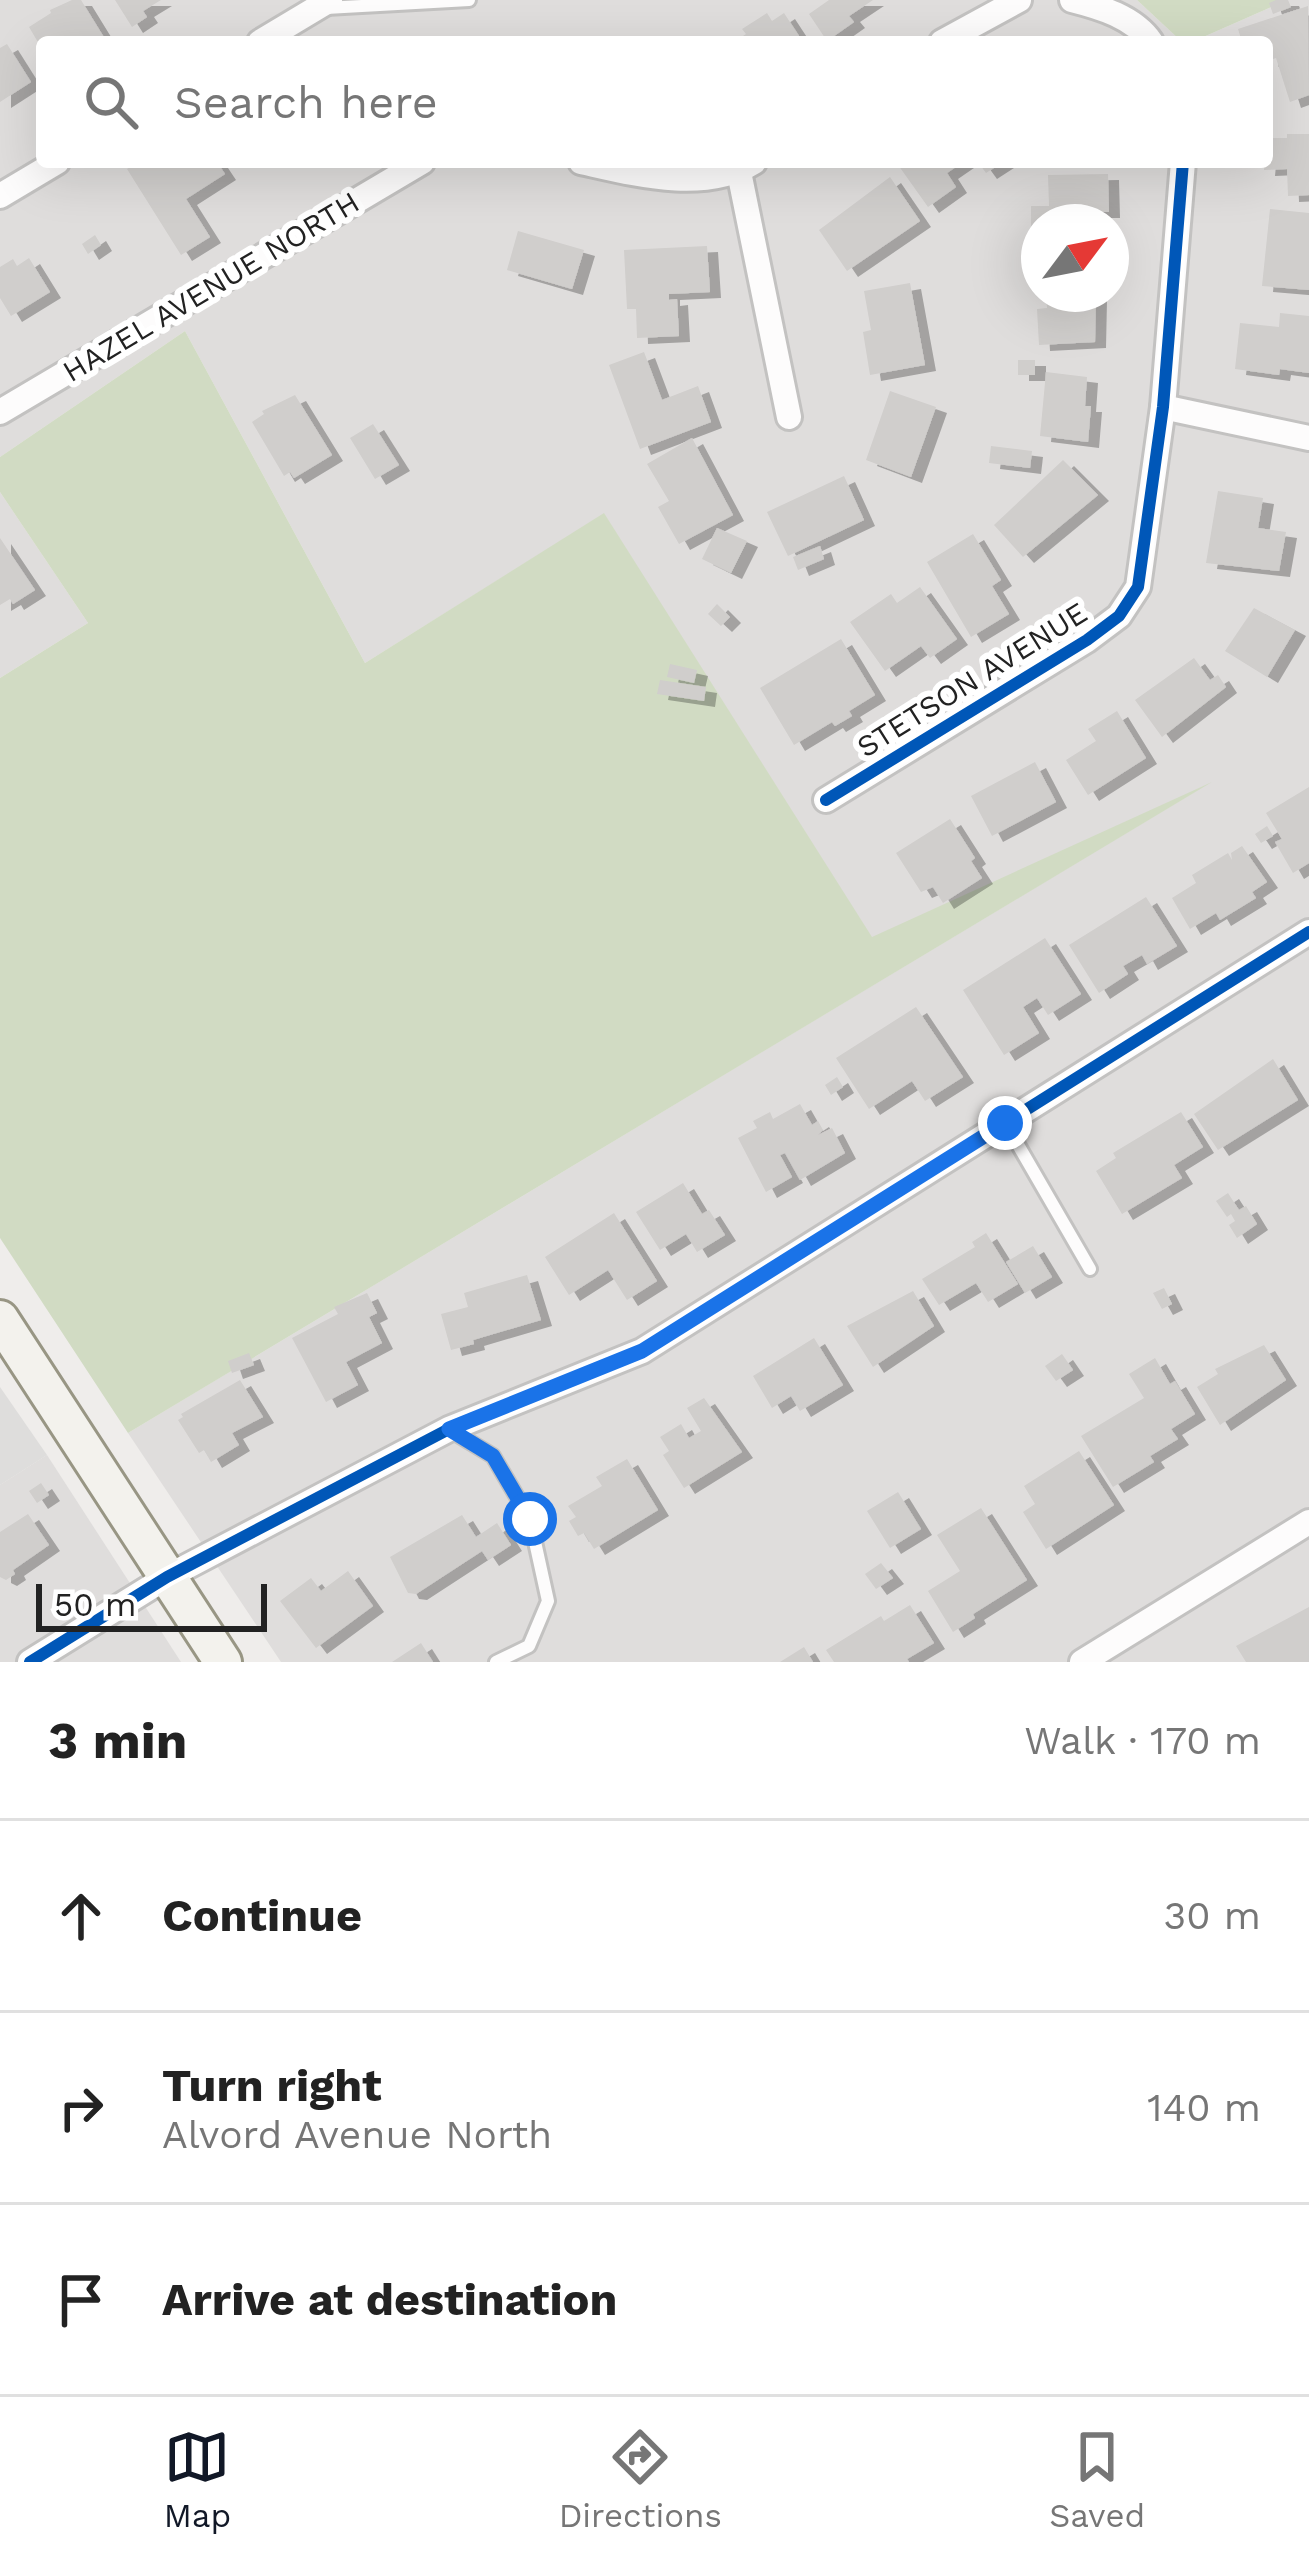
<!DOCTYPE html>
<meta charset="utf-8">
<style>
:root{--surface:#fff;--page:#f6f6f6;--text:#222;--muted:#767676;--line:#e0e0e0;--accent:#111827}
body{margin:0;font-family:"Work Sans",sans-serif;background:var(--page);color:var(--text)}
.compass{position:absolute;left:1021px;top:204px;width:108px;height:108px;border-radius:50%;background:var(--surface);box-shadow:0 12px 48px #0002;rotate:58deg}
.scale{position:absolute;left:36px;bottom:30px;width:231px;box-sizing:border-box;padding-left:12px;border:6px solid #222;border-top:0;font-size:33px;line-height:42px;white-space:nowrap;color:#222;-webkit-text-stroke:9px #fff;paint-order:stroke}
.stop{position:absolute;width:36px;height:36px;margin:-27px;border:9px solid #1a73e8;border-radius:50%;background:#fff}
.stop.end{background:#1a73e8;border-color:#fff;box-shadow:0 3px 12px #0008}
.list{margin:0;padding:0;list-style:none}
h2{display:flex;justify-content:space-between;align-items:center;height:156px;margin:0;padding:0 48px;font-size:51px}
h2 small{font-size:39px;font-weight:400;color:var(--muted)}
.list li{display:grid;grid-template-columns:78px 1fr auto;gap:36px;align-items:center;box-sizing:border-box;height:192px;padding:0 48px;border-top:3px solid var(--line)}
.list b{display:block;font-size:45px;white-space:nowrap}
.list p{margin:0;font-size:39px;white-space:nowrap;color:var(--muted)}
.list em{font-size:39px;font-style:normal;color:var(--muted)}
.icon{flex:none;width:66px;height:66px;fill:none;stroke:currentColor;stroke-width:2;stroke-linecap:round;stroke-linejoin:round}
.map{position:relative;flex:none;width:1309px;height:1662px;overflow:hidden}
.search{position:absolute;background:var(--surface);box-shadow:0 12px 48px #0002;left:36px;right:36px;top:36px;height:132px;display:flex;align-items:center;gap:30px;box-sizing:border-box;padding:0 42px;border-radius:12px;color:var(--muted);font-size:45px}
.sheet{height:732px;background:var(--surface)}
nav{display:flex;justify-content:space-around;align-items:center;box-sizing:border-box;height:168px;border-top:3px solid var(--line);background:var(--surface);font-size:33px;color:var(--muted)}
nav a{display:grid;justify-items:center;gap:6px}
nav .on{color:var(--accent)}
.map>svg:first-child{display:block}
</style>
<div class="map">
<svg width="1309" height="1662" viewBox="0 0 1309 1662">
<defs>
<filter id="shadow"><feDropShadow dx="11" dy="6" stdDeviation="0" flood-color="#0004"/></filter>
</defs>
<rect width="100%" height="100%" fill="#efedeb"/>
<g fill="#dfdddc" fill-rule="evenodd">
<path d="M0,0H1137L1182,42H42V162H1267V42H1192L1287,0H1309V1662H281L128,1433L1198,790L872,938L604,514L365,663L185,331L0,457ZM1039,222H1111V294H1039Z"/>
<polygon points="0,492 88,623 0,678"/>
<polygon points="47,1455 181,1662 0,1662 0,1485"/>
</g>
<polygon fill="#dedddc" points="0,1387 47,1455 0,1485"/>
<g fill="#d1dbc3">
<polygon points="1137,0 1287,0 1192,42 1182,42"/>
<polygon points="185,331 365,663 604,513 872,937 1212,782 128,1433 0,1238 0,678 88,623 0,492 0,457"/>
</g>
<g fill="#d0cecc" filter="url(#shadow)">
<polygon points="72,0 81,0 105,39 42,42 42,49 29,27 51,13 50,10"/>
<polygon points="115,0 161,0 143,11 147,17 132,27"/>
<polygon points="829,0 873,0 849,16 854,22 827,41 809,14"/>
<polygon points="1276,0 1288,0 1291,7 1273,14 1269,3"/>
<polygon points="1308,6 1309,95 1290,102 1276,58 1267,61 1267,42 1242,42 1238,29"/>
<polygon points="767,13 772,21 784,13 803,42 734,42 746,34 742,29"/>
<polygon points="7,44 31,82 0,102 0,48"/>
<polygon points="1287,134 1309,134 1309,195 1288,196 1287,169 1264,170 1267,138 1287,138"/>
<polygon points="138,162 217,162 225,174 186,199 210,237 181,255 127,169"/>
<polygon points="896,162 963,162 947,173 956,187 928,207"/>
<polygon points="978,162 1003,162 986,173"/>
<polygon points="1108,174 1109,212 1100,212 1100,222 1039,222 1039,243 1031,244 1031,206 1049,206 1048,175"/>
<polygon points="890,177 920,221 847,271 819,230"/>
<polygon points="1270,209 1309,213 1309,290 1262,286"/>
<polygon points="518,231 584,250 572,289 507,270"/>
<polygon points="95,235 101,245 88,254 82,244"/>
<polygon points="707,246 710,292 669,294 669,300 677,299 679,336 637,338 636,309 627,309 624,250"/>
<polygon points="29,258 50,292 11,316 0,298 0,267 13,259 17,266"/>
<rect x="1026" y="261" width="13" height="16"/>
<polygon points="910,283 925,365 870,375 863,332 871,330 864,291"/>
<polygon points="1046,294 1096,294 1095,342 1039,345 1037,309 1047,308"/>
<polygon points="1280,313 1309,316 1309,373 1280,369 1279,375 1235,369 1240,323 1279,327"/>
<polygon points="644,352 662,400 698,386 711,422 640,449 609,365"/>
<rect x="1018" y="360" width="17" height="15"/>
<polygon points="1046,372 1087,377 1085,406 1091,406 1088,442 1040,436"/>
<polygon points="890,391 936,407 911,477 866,460"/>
<polygon points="295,395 332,455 294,478 290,472 284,476 252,422 264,414 262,411"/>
<polygon points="373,424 399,465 375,479 350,438"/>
<polygon points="692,438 733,515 679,544 658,507 669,501 647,464"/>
<polygon points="991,446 1032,451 1030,468 989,463"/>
<polygon points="1063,460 1098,495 1023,557 994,525"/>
<polygon points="844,476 864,520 788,556 767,512"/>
<polygon points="1218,491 1263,498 1258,528 1286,532 1279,571 1206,563"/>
<polygon points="717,528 747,541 731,573 702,559"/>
<polygon points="973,534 1001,580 992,586 1009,614 971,637 927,562"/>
<polygon points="0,538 35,590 13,604 10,599 0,605"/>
<polygon points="820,546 824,559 798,570 793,557"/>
<polygon points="920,587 957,639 930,658 921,646 885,671 850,622 891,594 897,603"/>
<polygon points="717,604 730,617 721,626 708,614"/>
<polygon points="1254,608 1295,630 1267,677 1225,651"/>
<polygon points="841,639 875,695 849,711 852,716 835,726 832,722 794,745 760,688"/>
<polygon points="1194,658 1210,680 1218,675 1226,687 1162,737 1135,700"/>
<polygon points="670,664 697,670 694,683 667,677"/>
<polygon points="660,680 706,687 704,701 657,694"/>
<polygon points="1117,711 1146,758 1088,795 1066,760 1096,741 1088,729"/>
<polygon points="1035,762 1056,802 992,836 971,796"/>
<polygon points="1309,787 1309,863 1293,873 1275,842 1282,839 1266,813"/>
<polygon points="950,819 975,858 971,861 982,878 943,903 933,887 921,892 896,853"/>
<polygon points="1267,826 1273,836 1261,843 1255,834"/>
<polygon points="1242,846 1267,882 1252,892 1256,898 1220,920 1216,913 1190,929 1172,898 1196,883 1192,875 1228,853 1232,860 1231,853"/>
<polygon points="1146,897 1177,946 1147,964 1142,955 1123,966 1128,974 1099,993 1069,945"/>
<polygon points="1045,938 1081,994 1048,1015 1037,998 1023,1007 1039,1033 1004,1055 963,990"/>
<polygon points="916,1007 963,1077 925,1101 912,1081 869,1109 836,1058"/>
<polygon points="1273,1059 1298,1100 1218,1150 1194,1114"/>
<polygon points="837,1077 843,1087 831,1095 825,1085"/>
<polygon points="800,1104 812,1125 818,1121 823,1130 818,1135 832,1128 845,1153 800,1180 785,1153 780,1155 792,1177 766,1192 738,1138 757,1128 753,1121 770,1112 773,1119"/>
<polygon points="1181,1112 1203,1147 1174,1165 1182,1178 1122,1214 1096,1171 1116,1158 1113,1153"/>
<polygon points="683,1183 702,1214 709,1210 725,1235 697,1252 686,1234 660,1250 636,1212"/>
<polygon points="1228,1193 1239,1210 1246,1206 1257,1224 1237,1238 1229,1225 1235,1221 1231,1214 1227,1217 1216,1201"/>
<polygon points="614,1213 657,1281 627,1300 608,1270 569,1295 545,1257"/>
<polygon points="986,1233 1018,1284 988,1302 976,1283 939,1305 922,1279 975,1247 972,1242"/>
<polygon points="1033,1246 1052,1277 1025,1293 1006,1262"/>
<polygon points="527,1275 541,1320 473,1340 474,1344 451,1350 441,1314 468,1307 464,1293"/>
<polygon points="1164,1288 1172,1304 1162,1309 1153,1293"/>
<polygon points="913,1291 934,1326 873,1367 847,1326"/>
<polygon points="367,1293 377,1313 369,1317 382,1343 346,1362 358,1385 326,1402 292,1338 338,1314 334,1307"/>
<polygon points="814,1338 843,1385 800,1411 791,1396 772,1408 753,1376"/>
<polygon points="1264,1345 1286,1380 1220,1425 1197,1387 1218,1374 1215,1369"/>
<polygon points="249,1353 254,1365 232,1373 228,1361"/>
<polygon points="1062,1354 1073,1370 1056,1381 1045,1366"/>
<polygon points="1155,1358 1170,1384 1175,1381 1195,1414 1171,1429 1178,1439 1150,1456 1154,1462 1113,1487 1081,1436 1144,1398 1129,1374"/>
<polygon points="240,1380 263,1417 232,1433 239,1445 211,1462 204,1450 199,1453 178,1420 183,1417 181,1414"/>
<polygon points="704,1398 742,1452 684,1488 663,1455 669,1451 660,1437 681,1424 689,1438 701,1431 687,1408"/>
<polygon points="1079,1451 1114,1505 1046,1549 1023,1512 1035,1504 1024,1486"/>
<polygon points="627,1459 658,1510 594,1549 584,1533 578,1536 569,1521 576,1517 568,1506 602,1486 596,1477"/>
<polygon points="41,1483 49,1495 37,1503 29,1491"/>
<polygon points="898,1492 921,1529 890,1548 867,1511"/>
<polygon points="981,1508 1027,1580 973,1614 975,1618 953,1632 928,1591 960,1571 937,1535"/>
<polygon points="28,1514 49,1545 13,1570 15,1574 6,1580 0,1577 0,1532"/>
<polygon points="462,1515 476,1537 497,1523 511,1545 488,1560 482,1551 416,1594 408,1593 390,1557"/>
<polygon points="881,1563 893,1578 876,1589 865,1574"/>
<polygon points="348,1571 373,1606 316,1648 280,1601 311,1578 321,1591"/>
<polygon points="910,1605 934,1643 907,1659 909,1662 834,1662 826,1650 881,1616 884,1621"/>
<polygon points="1309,1607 1309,1662 1246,1662 1236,1646"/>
<polygon points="421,1643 433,1662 392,1662"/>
<polygon points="804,1647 813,1662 780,1662"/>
</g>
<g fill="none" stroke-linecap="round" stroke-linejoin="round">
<defs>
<g id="lane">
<polyline points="326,8 469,0"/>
<polyline points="1006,1124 1090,1269"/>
<polyline points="450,1430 493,1456 530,1519 548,1601 529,1646 496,1662"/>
</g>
<g id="street">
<path d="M1072,0C1100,7 1134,17 1151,42"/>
<polyline points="260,42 330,0"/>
<polyline points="942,42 1019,0"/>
<path d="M581,162C635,174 704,193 754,162"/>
<polyline points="739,172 789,417"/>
<polyline points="0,196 57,162"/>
<polyline points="1163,407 1309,438"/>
<polyline points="0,412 422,162"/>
<polyline points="826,800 1087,640 1119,616 1138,587 1163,407 1183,162"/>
<polyline points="30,1662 167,1577 449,1429 642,1351 1309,932"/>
<polyline points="1082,1662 1309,1522"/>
</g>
<polyline id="secondary" points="0,1319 223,1662"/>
</defs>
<use href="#lane" stroke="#c3c2c1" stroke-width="18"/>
<use href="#street" stroke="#c3c2c1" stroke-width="30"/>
<use href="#secondary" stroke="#989684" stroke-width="42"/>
<use href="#lane" stroke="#fdfcfc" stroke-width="12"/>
<use href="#street" stroke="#fdfcfc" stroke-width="24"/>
<use href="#secondary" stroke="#f3f2ed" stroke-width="36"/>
<defs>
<g id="cycleway">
<polyline points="826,800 1087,640 1119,616 1138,587 1163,407 1183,162"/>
<polyline points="30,1662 167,1577 449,1429 642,1351 1309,932"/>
</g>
</defs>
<use href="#cycleway" stroke="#fff" stroke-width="20"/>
<use href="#cycleway" stroke="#0057b8" stroke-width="12"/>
</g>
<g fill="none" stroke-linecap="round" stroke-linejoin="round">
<polyline stroke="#1a73e8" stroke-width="15" points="530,1519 493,1456 449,1429 642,1351 1005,1123"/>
</g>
<g text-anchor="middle" stroke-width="12" stroke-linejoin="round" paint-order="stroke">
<g font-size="30" fill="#222" stroke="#fff">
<text transform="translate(211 287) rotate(-31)" y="10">HAZEL AVENUE NORTH</text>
<text transform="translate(972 680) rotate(-32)" y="10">STETSON AVENUE</text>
</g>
</g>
</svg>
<svg class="compass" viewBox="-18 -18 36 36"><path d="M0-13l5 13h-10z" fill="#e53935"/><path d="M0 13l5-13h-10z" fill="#767676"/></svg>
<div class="scale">50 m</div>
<div class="stop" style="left:530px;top:1519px"></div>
<div class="stop end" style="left:1005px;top:1123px"></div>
<div class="search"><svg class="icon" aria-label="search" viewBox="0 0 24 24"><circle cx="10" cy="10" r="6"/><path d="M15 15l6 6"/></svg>Search here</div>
</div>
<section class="sheet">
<h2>3 min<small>Walk · 170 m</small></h2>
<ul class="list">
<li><svg class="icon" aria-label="ahead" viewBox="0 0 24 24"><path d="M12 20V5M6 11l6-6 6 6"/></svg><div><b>Continue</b></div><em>30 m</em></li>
<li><svg class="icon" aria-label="right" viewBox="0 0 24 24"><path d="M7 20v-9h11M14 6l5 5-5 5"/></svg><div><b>Turn right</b><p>Alvord Avenue North</p></div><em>140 m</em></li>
<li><svg class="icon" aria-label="arrive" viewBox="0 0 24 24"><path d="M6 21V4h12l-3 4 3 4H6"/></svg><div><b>Arrive at destination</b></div></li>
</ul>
</section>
<nav>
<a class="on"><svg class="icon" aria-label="map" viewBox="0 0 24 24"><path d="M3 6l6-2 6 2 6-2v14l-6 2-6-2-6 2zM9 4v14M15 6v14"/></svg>Map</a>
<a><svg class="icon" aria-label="directions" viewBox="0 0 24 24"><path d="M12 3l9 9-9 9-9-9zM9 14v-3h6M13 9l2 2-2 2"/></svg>Directions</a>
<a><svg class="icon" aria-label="saved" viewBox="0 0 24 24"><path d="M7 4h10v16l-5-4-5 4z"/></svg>Saved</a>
</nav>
